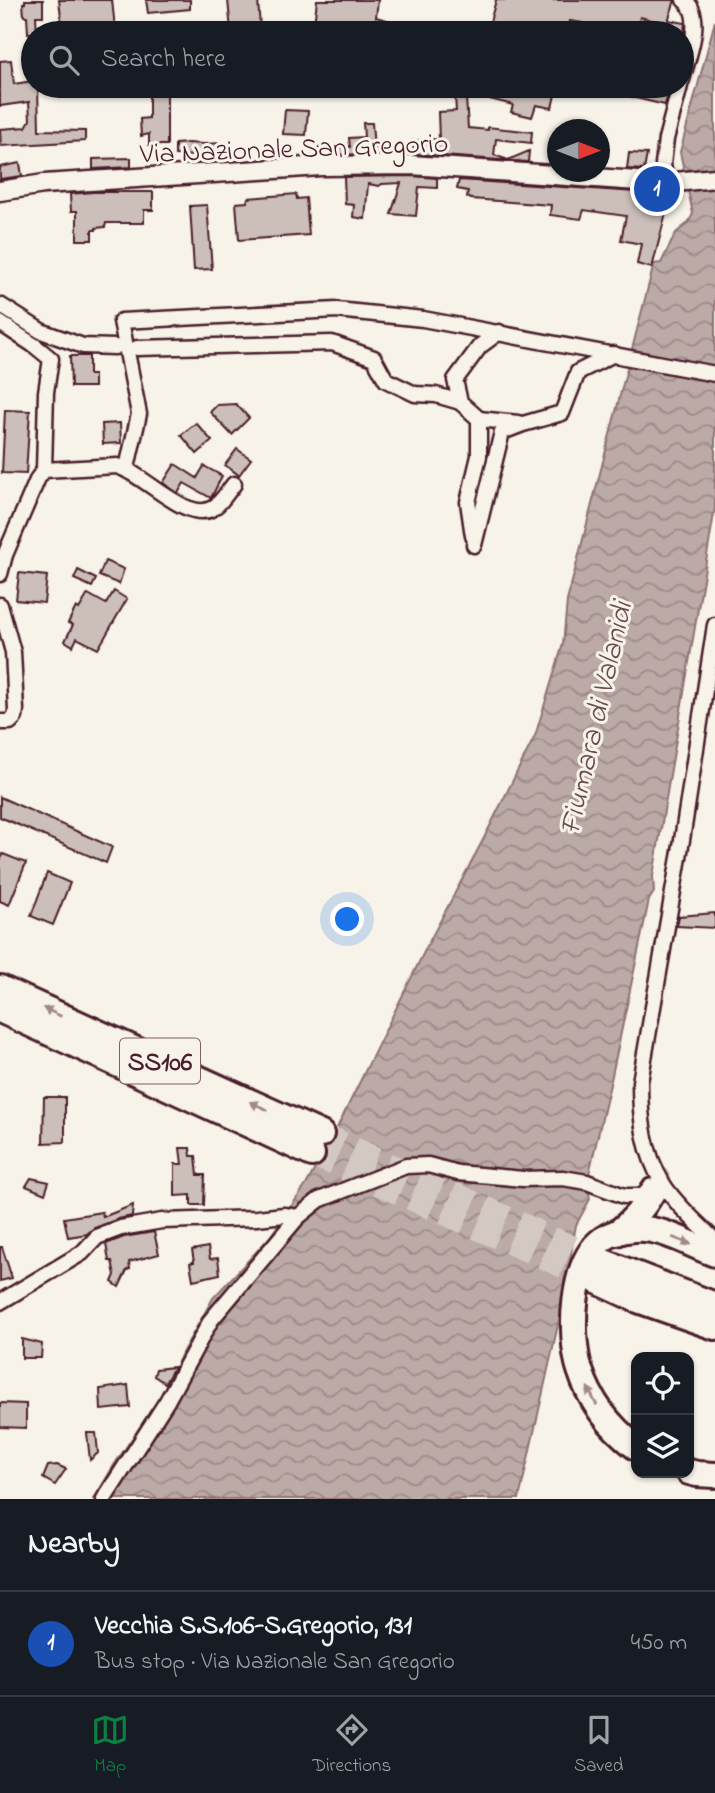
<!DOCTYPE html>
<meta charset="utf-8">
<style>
:root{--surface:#171b24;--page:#242831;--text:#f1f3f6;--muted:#9ea1a6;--line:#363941;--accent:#0b8043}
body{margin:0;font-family:"Indie Flower",sans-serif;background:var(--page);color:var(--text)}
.controls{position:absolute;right:21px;bottom:21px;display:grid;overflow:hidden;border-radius:14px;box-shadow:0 2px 5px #0004}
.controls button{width:63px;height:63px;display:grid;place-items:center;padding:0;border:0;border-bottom:2px solid var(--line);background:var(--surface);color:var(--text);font:35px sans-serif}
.compass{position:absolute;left:547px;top:119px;width:63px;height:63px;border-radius:50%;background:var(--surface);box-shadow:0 2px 5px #0004;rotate:90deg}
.you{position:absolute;left:348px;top:920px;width:24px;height:24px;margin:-18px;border:5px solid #fff;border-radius:50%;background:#1a73e8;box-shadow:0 0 0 10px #1a73e833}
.badge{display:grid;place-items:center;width:46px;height:46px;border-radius:50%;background:var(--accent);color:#fff;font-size:23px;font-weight:700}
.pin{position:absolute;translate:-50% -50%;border:4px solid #fff;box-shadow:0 2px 7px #0006}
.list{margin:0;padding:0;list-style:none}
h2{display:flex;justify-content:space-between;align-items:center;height:91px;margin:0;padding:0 28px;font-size:30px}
h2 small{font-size:23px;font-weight:400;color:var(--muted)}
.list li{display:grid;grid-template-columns:46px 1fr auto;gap:21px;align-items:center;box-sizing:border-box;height:105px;padding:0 28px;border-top:2px solid var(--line)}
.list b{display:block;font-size:26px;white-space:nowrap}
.list p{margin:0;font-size:23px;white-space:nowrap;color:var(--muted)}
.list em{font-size:23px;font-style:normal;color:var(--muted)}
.icon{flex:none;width:38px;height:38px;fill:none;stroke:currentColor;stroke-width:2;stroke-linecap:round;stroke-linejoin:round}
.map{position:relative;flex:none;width:715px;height:1499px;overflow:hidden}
.search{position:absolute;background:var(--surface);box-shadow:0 2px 5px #0004;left:21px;right:21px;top:21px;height:77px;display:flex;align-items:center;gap:18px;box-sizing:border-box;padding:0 24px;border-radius:38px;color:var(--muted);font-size:26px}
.sheet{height:196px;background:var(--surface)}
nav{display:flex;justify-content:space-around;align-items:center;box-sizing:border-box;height:98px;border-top:2px solid var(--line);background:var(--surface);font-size:19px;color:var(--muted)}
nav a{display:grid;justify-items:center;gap:4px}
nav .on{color:var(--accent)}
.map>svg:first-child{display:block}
</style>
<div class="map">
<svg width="715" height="1499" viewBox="0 0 715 1499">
<defs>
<pattern id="water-waves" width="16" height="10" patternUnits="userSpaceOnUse" patternTransform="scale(1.75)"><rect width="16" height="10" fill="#bcaaa7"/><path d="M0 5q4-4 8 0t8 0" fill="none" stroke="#9b8a88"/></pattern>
</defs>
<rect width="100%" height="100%" fill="#f7f3e8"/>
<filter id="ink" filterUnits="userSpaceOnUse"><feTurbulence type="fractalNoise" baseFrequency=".0143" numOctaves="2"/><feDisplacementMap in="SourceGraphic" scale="14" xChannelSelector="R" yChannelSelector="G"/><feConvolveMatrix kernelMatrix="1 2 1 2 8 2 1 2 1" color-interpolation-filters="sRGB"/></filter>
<g filter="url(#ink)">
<polygon fill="url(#water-waves)" stroke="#8e7275" stroke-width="2" points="715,21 715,508 653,876 654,892 649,900 611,1080 587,1182 590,1199 576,1225 562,1307 519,1499 94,1499 114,1465 165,1390 183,1351 213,1298 269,1238 306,1185 336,1130 427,946 484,838 535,736 563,644 567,601 654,264 661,263 676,233 688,223 693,214 680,152"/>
<g fill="#ccbfb9" stroke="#4a1f2b" stroke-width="2">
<polygon points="25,0 43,0 43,16 36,16 37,33 28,33 27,16 24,16 23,3 25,3"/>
<polygon points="59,0 112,0 115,28 62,25"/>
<polygon points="146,0 190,0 190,9 148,13"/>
<polygon points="228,0 258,0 260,28 231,31"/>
<polygon points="317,0 378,0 376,17 423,30 423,33 313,33"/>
<polygon points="496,0 675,0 667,24 640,17 636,33 582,33 583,23 570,21 567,33 487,33"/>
<polygon points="669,20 685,23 684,33 665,33"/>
<polygon points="11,60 14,84 33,81 33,86 38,86 39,130 85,131 85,141 1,146 0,129 26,127 30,120 29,102 0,106 0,61"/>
<polygon points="462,86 528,86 541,89 542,86 557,86 552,108 536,105 532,117 511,112 513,105 478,96"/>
<polygon points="660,86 670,86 665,105 631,97 633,87 658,92"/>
<polygon points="157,90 167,90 167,145 149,145 149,134 141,136 140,119 149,118 149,93 157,93"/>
<polygon points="455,96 466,98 468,128 488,130 488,127 532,132 531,143 496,139 494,155 508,160 529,151 528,162 414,154 413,141 439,139 438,112 456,111"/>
<polygon points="285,110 308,111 306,135 283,134"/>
<polygon points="363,123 372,123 374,148 379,147 380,154 318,155 319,147 350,147 349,138 364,137"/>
<polygon points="188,143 204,144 222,143 222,161 199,163 198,156 175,155 175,144"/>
<polygon points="629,153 647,154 644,170 627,169"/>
<polygon points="131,158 131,167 93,169 93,159"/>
<polygon points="20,163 22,176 0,179 0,167"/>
<polygon points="411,176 437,178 437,188 419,187 416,216 391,214 401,183 382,184 379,186 368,184 365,219 353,217 354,205 345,204 344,177"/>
<polygon points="459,180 665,194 675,194 672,207 668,205 652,268 637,264 641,244 621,240 626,216 584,210 581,219 550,215 551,205 471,199 467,197 468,191 457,189"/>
<polygon points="93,192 153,192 153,210 144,210 144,223 106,223 105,227 96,228 96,230 92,230 92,240 77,240 77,211 71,211 70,194"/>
<polygon points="296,194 297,199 306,198 309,235 239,240 236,203 247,202 248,198"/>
<polygon points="207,205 212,269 194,270 190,206"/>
<polygon points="70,356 89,356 89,375 94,375 94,387 71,387"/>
<polygon points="236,404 249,418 232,435 210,412 217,405"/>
<polygon points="5,410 30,411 26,474 2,473"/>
<polygon points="120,423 121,443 103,444 102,424"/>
<polygon points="196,423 212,441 197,454 181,435"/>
<polygon points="237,449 251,459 239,475 225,465"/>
<polygon points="175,464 197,478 204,466 222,476 211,498 184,483 178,493 163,483"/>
<polygon points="105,561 124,569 119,584 99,576"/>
<polygon points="78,570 96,579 92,587 74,579"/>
<polygon points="19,573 47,576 44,603 16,600"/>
<polygon points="114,591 127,599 98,649 77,638 73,646 65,641 73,625 68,623 76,607 79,609 88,594 106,604"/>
<polygon points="0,797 112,847 106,863 0,817"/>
<polygon points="3,854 26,863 9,905 0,901 0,861"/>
<polygon points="47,873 70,883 53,925 31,916"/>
<polygon points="715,913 715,928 677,926 679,916"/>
<polygon points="44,1097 65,1097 65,1142 43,1143"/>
<polygon points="180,1148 190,1148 191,1156 196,1156 198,1175 205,1175 204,1205 191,1205 191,1195 175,1196 175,1164 182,1164"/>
<polygon points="31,1178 49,1182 45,1194 26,1186"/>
<polygon points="133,1205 132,1216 118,1219 94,1228 87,1234 68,1237 64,1218 102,1212 103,1217"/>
<polygon points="154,1232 159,1254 129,1262 130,1269 127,1270 119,1287 112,1282 115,1275 112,1261 109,1261 106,1244 124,1237"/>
<polygon points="0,1247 2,1247 12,1278 0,1281"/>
<polygon points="208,1247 210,1259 218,1258 220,1274 193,1280 190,1263 194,1262 192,1250"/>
<polygon points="22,1339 42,1344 41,1358 22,1358"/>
<polygon points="174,1367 165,1383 154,1376 156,1369"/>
<polygon points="128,1385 130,1407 101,1410 100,1389"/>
<polygon points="0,1403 26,1404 26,1428 0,1427"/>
<polygon points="87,1433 96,1433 98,1453 90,1460"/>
<polygon points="57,1465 66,1469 55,1485 43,1478 48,1466"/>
</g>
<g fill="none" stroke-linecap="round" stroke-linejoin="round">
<g stroke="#d4c9c2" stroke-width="24" stroke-dasharray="24 12" stroke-linecap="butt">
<polyline points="321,1134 604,1262"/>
<polyline points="312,1154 597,1281"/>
</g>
<defs>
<g id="minor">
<path d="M682,80C687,59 706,15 684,0"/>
<polyline points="666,183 663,164 666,139 680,86"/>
<polyline points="0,305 41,331 83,346 115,347"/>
<polyline points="0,323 35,346 51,359 46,392 44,470"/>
<polyline points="137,348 332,343 374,358 386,380 415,394 436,395 460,402"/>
<polyline points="479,419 518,423"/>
<polyline points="127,468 139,414 121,321 337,310 423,319 715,374"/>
<polyline points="473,536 468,502 479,456 479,419 460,402 455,380 480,346 499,332"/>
<polyline points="474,545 502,432 523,424 562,413 578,372 614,354"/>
<path d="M0,574L5,555L38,478L44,470L117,466C141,472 186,522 211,509C220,505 228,491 234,484"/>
<polyline points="0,605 13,652 16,710 15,717 10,722 0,722"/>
<path d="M715,625L682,840L640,1082C640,1119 644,1152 663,1184C676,1205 698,1223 715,1241"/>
<polyline points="0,1302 82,1253 97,1237 121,1228 162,1221 257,1218 284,1215 298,1217"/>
<polyline points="104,1499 167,1401 211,1320 298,1217 319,1200 406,1166 428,1165 458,1173 523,1179 563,1178 587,1182 624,1196 644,1196 653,1191"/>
</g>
<polyline id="tertiary" points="0,191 44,184 321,166 411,165 666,183 715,178"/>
<g id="trunk">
<polyline points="0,988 321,1134"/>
<polyline points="0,1010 312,1154"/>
<path d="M617,1233C633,1221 643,1209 653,1191"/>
<polyline points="604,1262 715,1305"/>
<polyline points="597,1281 638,1300 715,1327"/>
<path d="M636,1447C610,1427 590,1402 580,1370C569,1337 571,1261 603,1239C611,1233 624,1230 634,1229C659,1226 691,1245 715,1254"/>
<polyline points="689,1472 697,1474 715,1475"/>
</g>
</defs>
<use href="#minor" stroke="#4a1f2b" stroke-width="19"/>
<use href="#tertiary" stroke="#4a1f2b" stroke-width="23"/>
<use href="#trunk" stroke="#4a1f2b" stroke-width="30"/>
<use href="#minor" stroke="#f7f3e8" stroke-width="14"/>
<use href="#tertiary" stroke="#f7f3e8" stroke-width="18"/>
<use href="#trunk" stroke="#f7f3e8" stroke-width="24"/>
</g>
<defs><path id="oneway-solid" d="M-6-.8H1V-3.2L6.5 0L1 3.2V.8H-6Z" transform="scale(1.75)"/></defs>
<g fill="#a0898a">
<use href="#oneway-solid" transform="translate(52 1012) rotate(-155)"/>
<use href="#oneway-solid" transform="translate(259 1106) rotate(-156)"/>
<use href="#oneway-solid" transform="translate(682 1241) rotate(21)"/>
<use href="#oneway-solid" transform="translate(592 1396) rotate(-117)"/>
</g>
</g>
<g text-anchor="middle" stroke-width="6" stroke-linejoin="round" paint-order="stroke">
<rect fill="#f7f3e8" stroke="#7e5f64" stroke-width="2" x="120" y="1038.5" width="80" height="45" rx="5"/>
<g font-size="26" font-weight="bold" fill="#4a1f2b">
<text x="160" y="1070">SS106</text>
</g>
<g font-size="28" fill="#4a1f2b" stroke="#f7f3e8">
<text transform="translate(294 147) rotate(-2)" y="10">Via Nazionale San Gregorio</text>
</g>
<g font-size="30" font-style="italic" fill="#6c4950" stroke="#f7f3e8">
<text transform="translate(595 718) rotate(-77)" y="10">Fiumara di Valanidi</text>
</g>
</g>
</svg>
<div class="controls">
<button><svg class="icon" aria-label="locate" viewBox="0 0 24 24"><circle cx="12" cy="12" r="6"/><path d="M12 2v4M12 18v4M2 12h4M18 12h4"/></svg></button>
<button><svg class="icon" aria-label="layers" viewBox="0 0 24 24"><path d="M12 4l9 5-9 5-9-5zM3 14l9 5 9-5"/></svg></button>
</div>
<svg class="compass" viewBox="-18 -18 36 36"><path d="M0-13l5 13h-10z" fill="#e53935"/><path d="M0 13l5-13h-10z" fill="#9ea1a6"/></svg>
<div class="you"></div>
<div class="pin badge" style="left:657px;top:189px;background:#1a4fb4">1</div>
<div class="search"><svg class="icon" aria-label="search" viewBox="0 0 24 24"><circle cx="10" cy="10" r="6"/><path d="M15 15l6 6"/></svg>Search here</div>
</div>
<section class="sheet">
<h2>Nearby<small></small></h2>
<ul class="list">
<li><span class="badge" style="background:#1a4fb4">1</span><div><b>Vecchia S.S.106-S.Gregorio, 131</b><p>Bus stop · Via Nazionale San Gregorio</p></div><em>450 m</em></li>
</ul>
</section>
<nav>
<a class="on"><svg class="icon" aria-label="map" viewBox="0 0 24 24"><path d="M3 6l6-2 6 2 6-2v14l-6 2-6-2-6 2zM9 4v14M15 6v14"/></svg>Map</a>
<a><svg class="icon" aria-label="directions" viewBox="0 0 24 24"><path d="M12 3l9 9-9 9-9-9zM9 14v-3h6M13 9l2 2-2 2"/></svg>Directions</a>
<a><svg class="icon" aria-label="saved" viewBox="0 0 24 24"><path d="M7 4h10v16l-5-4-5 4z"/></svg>Saved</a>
</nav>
